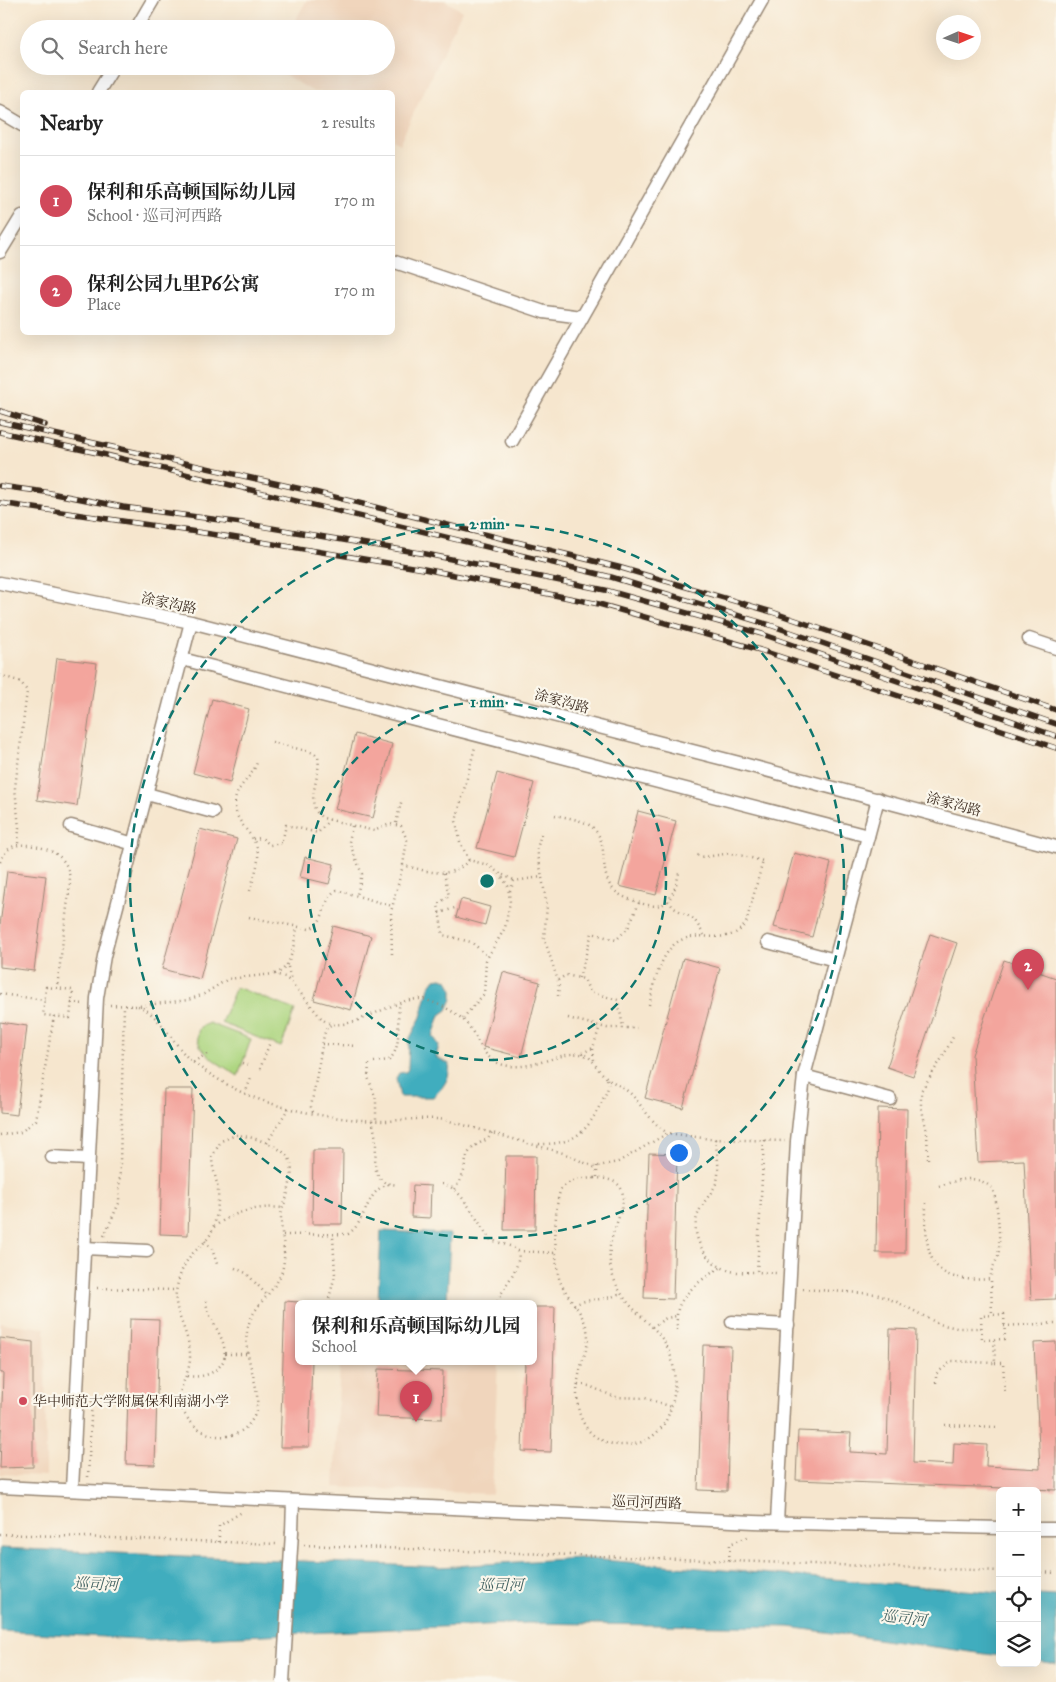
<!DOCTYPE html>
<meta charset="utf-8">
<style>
:root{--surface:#fff;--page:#f2f2f2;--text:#222;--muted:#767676;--line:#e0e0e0;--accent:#d1495b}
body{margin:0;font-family:"IM FELL Great Primer","Noto Serif SC",serif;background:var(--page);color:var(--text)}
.controls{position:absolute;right:15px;bottom:15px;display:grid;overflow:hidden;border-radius:8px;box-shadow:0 5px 20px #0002}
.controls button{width:45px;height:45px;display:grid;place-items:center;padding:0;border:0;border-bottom:1px solid var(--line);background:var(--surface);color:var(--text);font:25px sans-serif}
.compass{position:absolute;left:936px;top:15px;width:45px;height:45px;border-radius:50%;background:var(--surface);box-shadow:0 5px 20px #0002;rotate:87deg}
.you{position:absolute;left:678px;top:1152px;width:18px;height:18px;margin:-12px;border:4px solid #fff;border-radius:50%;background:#1a73e8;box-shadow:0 0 0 8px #1a73e833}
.badge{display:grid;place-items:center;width:32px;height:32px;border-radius:50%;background:var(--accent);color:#fff;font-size:16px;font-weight:700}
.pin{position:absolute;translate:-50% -41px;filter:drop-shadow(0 1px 2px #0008)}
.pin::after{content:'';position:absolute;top:26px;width:18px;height:15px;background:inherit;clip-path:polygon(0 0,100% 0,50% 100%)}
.popup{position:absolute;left:295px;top:1300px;width:242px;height:65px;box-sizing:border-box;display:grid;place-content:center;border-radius:8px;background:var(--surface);filter:drop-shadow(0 1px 4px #0005);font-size:16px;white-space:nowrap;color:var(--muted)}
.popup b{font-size:19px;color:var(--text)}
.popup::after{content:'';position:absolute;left:50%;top:100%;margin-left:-10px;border:10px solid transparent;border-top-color:var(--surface)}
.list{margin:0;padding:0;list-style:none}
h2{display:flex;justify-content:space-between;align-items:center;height:65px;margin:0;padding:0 20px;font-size:21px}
h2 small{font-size:16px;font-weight:400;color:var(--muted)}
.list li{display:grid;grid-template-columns:32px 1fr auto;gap:15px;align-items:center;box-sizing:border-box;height:90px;padding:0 20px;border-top:1px solid var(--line)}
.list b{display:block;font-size:19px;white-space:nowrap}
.list p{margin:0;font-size:16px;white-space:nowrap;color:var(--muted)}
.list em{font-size:16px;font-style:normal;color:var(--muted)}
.icon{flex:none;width:28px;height:28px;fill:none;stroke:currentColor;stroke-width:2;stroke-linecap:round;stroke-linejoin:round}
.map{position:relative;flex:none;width:1056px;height:1682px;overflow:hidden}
.search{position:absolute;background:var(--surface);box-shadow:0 5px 20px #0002;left:20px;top:20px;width:375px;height:55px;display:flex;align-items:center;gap:12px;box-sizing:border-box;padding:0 18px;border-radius:28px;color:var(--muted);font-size:19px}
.panel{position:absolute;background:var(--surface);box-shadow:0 5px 20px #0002;left:20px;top:90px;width:375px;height:245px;border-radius:8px}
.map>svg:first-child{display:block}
</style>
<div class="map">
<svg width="1056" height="1682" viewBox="0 0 1056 1682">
<rect width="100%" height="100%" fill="#fbf7ec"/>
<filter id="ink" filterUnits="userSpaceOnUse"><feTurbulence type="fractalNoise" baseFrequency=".02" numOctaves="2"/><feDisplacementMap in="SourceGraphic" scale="10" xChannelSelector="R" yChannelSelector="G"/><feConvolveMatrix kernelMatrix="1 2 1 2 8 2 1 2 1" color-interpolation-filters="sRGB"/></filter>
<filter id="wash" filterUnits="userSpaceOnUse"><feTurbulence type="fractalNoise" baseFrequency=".0096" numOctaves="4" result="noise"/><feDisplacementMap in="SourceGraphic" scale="20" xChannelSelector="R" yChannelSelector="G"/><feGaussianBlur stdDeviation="1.12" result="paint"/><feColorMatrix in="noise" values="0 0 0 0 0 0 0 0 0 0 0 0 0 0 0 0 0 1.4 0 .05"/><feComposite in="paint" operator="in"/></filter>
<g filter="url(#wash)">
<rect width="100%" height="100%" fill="#f6e6ce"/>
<g fill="#f0d5bc">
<polygon points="307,0 444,0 462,11 399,144 393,140 392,92 314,92 270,66 386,66 386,29 290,29"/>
<polygon points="0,1323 45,1328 46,1476 0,1474"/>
<polygon points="340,1361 498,1361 492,1494 334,1487"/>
</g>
<g fill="#aed681" stroke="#748050">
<polygon points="236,987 295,1010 281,1047 221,1023"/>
<path d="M209,1023L251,1039L238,1076C223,1065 188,1050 200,1027Z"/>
</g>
<g fill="#40adbe" stroke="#3e6c6e">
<path d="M435,979L441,978L448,980L452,988V999L447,1010L440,1015L433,1036L439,1045L436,1057L449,1064C451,1078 443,1088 433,1097H400L396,1078L399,1073L406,1072L408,1069L409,1040L421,1017L429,987Z"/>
<polygon points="381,1231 450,1234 447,1303 378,1303"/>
<polygon points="0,1548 440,1567 579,1558 1000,1593 1000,1656 789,1627 527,1623 155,1640 0,1631"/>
<polygon points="1037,1595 1056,1596 1056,1664 1037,1661"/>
</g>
<g id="blocks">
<g fill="#f3a59d">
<polygon points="57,658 97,663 77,806 37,800"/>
<polygon points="212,699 249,709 230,783 193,773"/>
<polygon points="355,734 392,744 373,818 335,809"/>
<polygon points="497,773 534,783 514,857 477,848"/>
<polygon points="638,811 676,821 656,895 619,886"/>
<polygon points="200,829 237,839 200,979 162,969"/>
<polygon points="794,853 831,863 812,937 774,927"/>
<polygon points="305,857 334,864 329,884 300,877"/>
<polygon points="7,871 46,876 34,971 0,967 0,925"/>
<polygon points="461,899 490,907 485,925 456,917"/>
<polygon points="333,926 371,936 351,1010 314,1000"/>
<polygon points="930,934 957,943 913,1076 887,1067"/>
<polygon points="683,958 720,968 683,1108 645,1098"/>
<polygon points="1004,960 1056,978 1056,1299 1031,1300 1024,1160 978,1162 972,1055"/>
<polygon points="503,972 540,982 521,1057 483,1047"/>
<polygon points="0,1022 27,1026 17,1115 0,1113"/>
<polygon points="164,1089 193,1089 188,1235 160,1234"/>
<polygon points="878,1108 907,1109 905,1253 876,1253"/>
<polygon points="313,1150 343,1150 342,1224 312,1224"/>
<polygon points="649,1153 677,1154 673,1299 644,1298"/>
<polygon points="506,1156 536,1156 535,1230 504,1230"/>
<polygon points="413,1185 431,1186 430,1218 411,1217"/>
<polygon points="285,1301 298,1302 298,1361 312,1361 309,1447 280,1447"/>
<polygon points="534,1307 555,1307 551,1452 522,1451 525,1361 534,1361"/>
<polygon points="130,1319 159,1320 155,1465 126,1464"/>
<polygon points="890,1329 916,1330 913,1463 953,1465 954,1443 987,1445 986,1466 1040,1469 1034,1343 1056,1342 1056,1490 796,1480 798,1431 851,1433 850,1452 887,1454"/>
<polygon points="0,1338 33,1342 33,1467 0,1468 3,1373 0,1373"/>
<polygon points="703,1345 731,1346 727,1491 698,1490"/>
<polygon points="378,1369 443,1371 442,1419 376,1417"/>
</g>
</g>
</g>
<g filter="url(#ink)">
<use href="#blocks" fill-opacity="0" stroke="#988876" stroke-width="1"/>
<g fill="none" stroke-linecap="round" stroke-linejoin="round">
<defs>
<g id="minor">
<polyline points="136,29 153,0"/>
<polyline points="98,92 114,66"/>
<polyline points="0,112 22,125"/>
<polyline points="0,252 22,216"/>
<polyline points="392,261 544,312 582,317"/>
<polyline points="512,441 762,0"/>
<polyline points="0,583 191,622 747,765 1056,847"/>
<polyline points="1029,639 1056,648"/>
<polyline points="182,659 868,836"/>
<polyline points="147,794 213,812"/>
<polyline points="71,826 134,844"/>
<polyline points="768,942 835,960"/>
<polyline points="804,1076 890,1099"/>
<polyline points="52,1157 88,1159"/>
<polyline points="84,1248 147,1251"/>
<polyline points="732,1322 788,1325"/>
<polyline points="0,1487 754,1522 1000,1528"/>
<polyline points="72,1489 97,998 104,956 191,622"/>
<polyline points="777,1522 797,1141 804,1076 878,799"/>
<polyline points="1037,1529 1056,1529"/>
<polyline points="292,1532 293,1501"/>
</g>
</defs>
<use href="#minor" stroke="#988876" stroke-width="15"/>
<g stroke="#988876" stroke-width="2.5" stroke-dasharray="1 4" stroke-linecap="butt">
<polyline points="0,675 21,682 27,691 15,788 19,828 18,844"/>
<path d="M272,742L314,753L318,757C322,777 302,804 323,818L374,831L390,824L401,826L407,840L403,865"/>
<path d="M555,815C568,818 587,820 595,830C608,845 600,869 610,885C615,893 623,897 632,900C664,913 672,904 679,873"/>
<polyline points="396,823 402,799"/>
<polyline points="352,826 349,842 362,874 357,895"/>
<polyline points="541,834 537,849 547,906 544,938 559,984 558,996"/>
<polyline points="253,839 262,838 270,845 282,843 286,825 318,833 329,820"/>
<path d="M0,862C7,845 17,843 34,846C56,850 70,860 70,883L57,988"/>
<polyline points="444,873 449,896 438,904 443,935 471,942 488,956"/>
<polyline points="503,875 514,880"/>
<path d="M250,891C253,879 259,865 258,853C256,834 235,824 235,805C234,786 253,778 257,762"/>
<polyline points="510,891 514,881 541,877"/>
<polyline points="668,901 674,908 694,919 704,935"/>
<polyline points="439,913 458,907"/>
<path d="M249,917L309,929C328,922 321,898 337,890L392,906"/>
<path d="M392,954L391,912L403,865C427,871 450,881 469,860"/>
<polyline points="288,967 291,981"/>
<path d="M275,974C293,968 293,944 297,929"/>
<polyline points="579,978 592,933 616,940 628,928 639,903"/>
<polyline points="558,980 566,975 584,979 590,992 618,1000 623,1027"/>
<polygon points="46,987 73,990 70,1018 43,1015"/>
<polyline points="0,994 45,1000"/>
<polyline points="71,1003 85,1004"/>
<path d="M110,1005L138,1006L188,1000L204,994L228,979L274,974L285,977L292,983L322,1019C347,1040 397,992 426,1000C444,1006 462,1014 472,1031C479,1042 483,1054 494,1061C526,1079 565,1045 587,1056C594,1060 597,1070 604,1075C612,1083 624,1087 632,1095C643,1107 653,1125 668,1133"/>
<path d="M649,1005C654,987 657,968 667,953C689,919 726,953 746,923L763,861L731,853L705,857L696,855"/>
<path d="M138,1006C156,1011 174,1043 187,1057C199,1068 214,1077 228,1085C268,1109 339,1121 386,1121C407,1120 425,1117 446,1120L563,1153L594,1167L618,1162L668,1133L710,1139L785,1141"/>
<polyline points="463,1018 484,994 486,960 505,928 510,902 508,886 500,874 488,865 469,860 460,842 456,821 475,747"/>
<polyline points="568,1018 607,1028 637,1028"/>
<polyline points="322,1044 356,1046"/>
<polyline points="593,1049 594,1061"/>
<polyline points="582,1053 593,1048 600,1026"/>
<polyline points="193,1062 207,1054"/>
<path d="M374,1062L389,1060C404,1045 395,1022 400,1003"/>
<polyline points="242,1063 247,1065"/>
<polyline points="369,1064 368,1077 376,1099 376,1120"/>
<polyline points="260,1069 270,1042"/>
<polyline points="245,1094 251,1078"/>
<polyline points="313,1112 311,1107 324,1035 327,1027 333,1024"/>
<path d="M372,1120C374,1128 376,1137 376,1145C376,1160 371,1172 385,1183L398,1185"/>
<polyline points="0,1135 21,1132 36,1120 54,1016"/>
<path d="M236,1135C251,1136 286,1146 291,1163C293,1171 290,1184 288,1193C286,1201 281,1209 281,1218C281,1238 288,1255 281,1274C272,1296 250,1307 247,1332C242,1361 268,1395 252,1420C232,1451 186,1434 180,1401C178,1387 190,1374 190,1358C191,1334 173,1313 176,1292C178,1279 183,1264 192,1254C198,1248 205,1243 210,1235C216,1224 219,1204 218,1191C217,1179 212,1169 212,1157L221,1141Z"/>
<path d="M715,1139C717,1152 720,1168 717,1181C713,1193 702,1202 698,1214C689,1237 707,1265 731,1271C739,1273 749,1272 757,1272"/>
<polyline points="764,1140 757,1272 776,1273"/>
<polyline points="267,1143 289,1107"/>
<path d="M539,1144C575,1145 588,1131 602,1101C606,1093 610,1087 607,1079"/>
<polyline points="928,1159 927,1133 921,1105 921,1091 944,1055 953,1037"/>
<polyline points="597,1177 597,1166"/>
<path d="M594,1178C645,1178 614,1220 610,1246C609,1257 610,1269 614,1279C630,1321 669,1323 674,1372C676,1388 674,1401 668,1416C661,1433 646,1444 627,1445C615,1446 602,1442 592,1434C573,1416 575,1386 582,1363C585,1352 590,1343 587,1330C583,1311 567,1298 560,1281C554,1267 553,1199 562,1188C570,1179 583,1179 594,1178Z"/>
<path d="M442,1184C461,1185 479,1226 491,1240L513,1247L518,1252C522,1267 502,1288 497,1303"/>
<path d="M939,1186C959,1180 975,1173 992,1188C998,1199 1001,1245 998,1256C995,1265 990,1269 991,1279"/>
<path d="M454,1189C475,1166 453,1154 488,1139L492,1132"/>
<path d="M926,1203C925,1257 928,1284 991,1279L992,1315"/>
<path d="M214,1227C234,1211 258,1206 283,1208"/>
<path d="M283,1235L348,1234C367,1222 366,1189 389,1184"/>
<polyline points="104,1236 119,1203 124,1006"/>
<polyline points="205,1241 212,1249 217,1264"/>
<polyline points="518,1251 556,1253"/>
<polyline points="235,1268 246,1273 266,1294"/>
<polyline points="97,1288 176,1290"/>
<polyline points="803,1289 876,1294 897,1302 939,1324 957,1328 981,1328"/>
<polyline points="328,1303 335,1275 333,1236"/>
<path d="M574,1305C589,1297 606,1302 620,1293"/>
<polygon points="1004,1314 1005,1339 982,1340 981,1316"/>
<polyline points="1004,1326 1056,1323"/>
<polyline points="652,1327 666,1318 677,1316"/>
<path d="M677,1330C677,1323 676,1313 679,1306C686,1290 707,1275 722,1267"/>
<polyline points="225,1354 246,1354"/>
<polyline points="995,1363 1003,1363 1005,1394"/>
<path d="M187,1376C203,1378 216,1374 224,1360C229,1336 205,1321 206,1297"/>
<polyline points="936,1383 936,1374 952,1361 995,1363 994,1340"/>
<polyline points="578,1384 589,1386 615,1397 645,1398 672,1407"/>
<polyline points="945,1425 996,1427"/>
<polyline points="88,1477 92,1398"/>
<polyline points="0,1534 278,1544"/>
<polyline points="219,1542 219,1526 242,1512"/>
<polyline points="304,1545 1000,1571"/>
<polyline points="729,1561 730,1544 750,1536"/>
<polyline points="1037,1572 1056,1573"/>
</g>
<use href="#minor" stroke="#fff" stroke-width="12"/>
<defs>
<g id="rail">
<polyline points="0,411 45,425"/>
<polyline points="0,422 306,490 618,567 772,612 1056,710"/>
<polyline points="0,432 102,454 611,577 770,625 1056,724"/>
<polyline points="0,486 45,492 123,507 242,523 426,554 605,590 762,634 1056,736"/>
<polyline points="0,503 231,537 424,569 599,604 760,650 1056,748"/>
</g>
</defs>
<use href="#rail" stroke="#3b2a1e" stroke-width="5.5"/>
<use href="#rail" stroke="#fbf7ec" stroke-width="4" stroke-dasharray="11" stroke-linecap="butt"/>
<defs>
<polyline id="minor-bridge" points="283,1682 292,1532"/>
</defs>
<use href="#minor-bridge" stroke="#988876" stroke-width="15" stroke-linecap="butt"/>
<use href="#minor-bridge" stroke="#fff" stroke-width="12"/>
</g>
</g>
<g fill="none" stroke="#0f766e" stroke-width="2.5" stroke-dasharray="9 6">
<circle cx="487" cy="881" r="179"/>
<circle cx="487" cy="881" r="357"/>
</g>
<circle fill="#d1495b" stroke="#fbf7ec" stroke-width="2" cx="23" cy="1401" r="5"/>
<g text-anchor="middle" stroke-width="4.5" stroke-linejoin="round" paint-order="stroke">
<g font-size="14" fill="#3b2a1e" stroke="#fbf7ec">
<text transform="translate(169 603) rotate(12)" y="5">涂家沟路</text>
<text transform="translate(562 701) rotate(15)" y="5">涂家沟路</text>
<text transform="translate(954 804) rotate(15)" y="5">涂家沟路</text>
<text transform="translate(647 1502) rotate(2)" y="5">巡司河西路</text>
</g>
<g font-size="14" fill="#3b2a1e" stroke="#fbf7ec" text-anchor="start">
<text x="33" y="1406">华中师范大学附属保利南湖小学</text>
</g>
<g font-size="15" font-style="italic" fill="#3d5e5e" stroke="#fbf7ec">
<text transform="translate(96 1584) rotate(2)" y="5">巡司河</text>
<text x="501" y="1590">巡司河</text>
<text transform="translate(904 1618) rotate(6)" y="5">巡司河</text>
</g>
</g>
<circle cx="487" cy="881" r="8" fill="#0f766e" stroke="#fbf7ec" stroke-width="2.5"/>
<g font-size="15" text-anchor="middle" font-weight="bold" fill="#0f766e" stroke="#fbf7ec" stroke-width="4.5" stroke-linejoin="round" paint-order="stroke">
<text x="487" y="529">2 min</text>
<text x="487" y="707">1 min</text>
</g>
</svg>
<div class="controls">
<button>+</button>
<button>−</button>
<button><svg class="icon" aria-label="locate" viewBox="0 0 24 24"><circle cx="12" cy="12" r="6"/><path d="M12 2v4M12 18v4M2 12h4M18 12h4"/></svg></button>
<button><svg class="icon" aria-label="layers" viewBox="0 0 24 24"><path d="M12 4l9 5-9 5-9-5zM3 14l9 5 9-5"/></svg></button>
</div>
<svg class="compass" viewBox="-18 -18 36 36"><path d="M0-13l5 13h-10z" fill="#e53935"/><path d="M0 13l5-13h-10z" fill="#767676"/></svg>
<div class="you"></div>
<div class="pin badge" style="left:416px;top:1422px">1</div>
<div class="popup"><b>保利和乐高顿国际幼儿园</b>School</div>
<div class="pin badge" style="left:1028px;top:990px">2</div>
<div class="search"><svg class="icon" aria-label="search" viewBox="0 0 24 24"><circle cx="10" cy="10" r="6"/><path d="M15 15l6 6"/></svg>Search here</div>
<section class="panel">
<h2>Nearby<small>2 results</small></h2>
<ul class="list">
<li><span class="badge">1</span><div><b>保利和乐高顿国际幼儿园</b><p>School · 巡司河西路</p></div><em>170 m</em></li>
<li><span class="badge">2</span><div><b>保利公园九里P6公寓</b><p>Place</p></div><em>170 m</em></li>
</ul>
</section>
</div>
